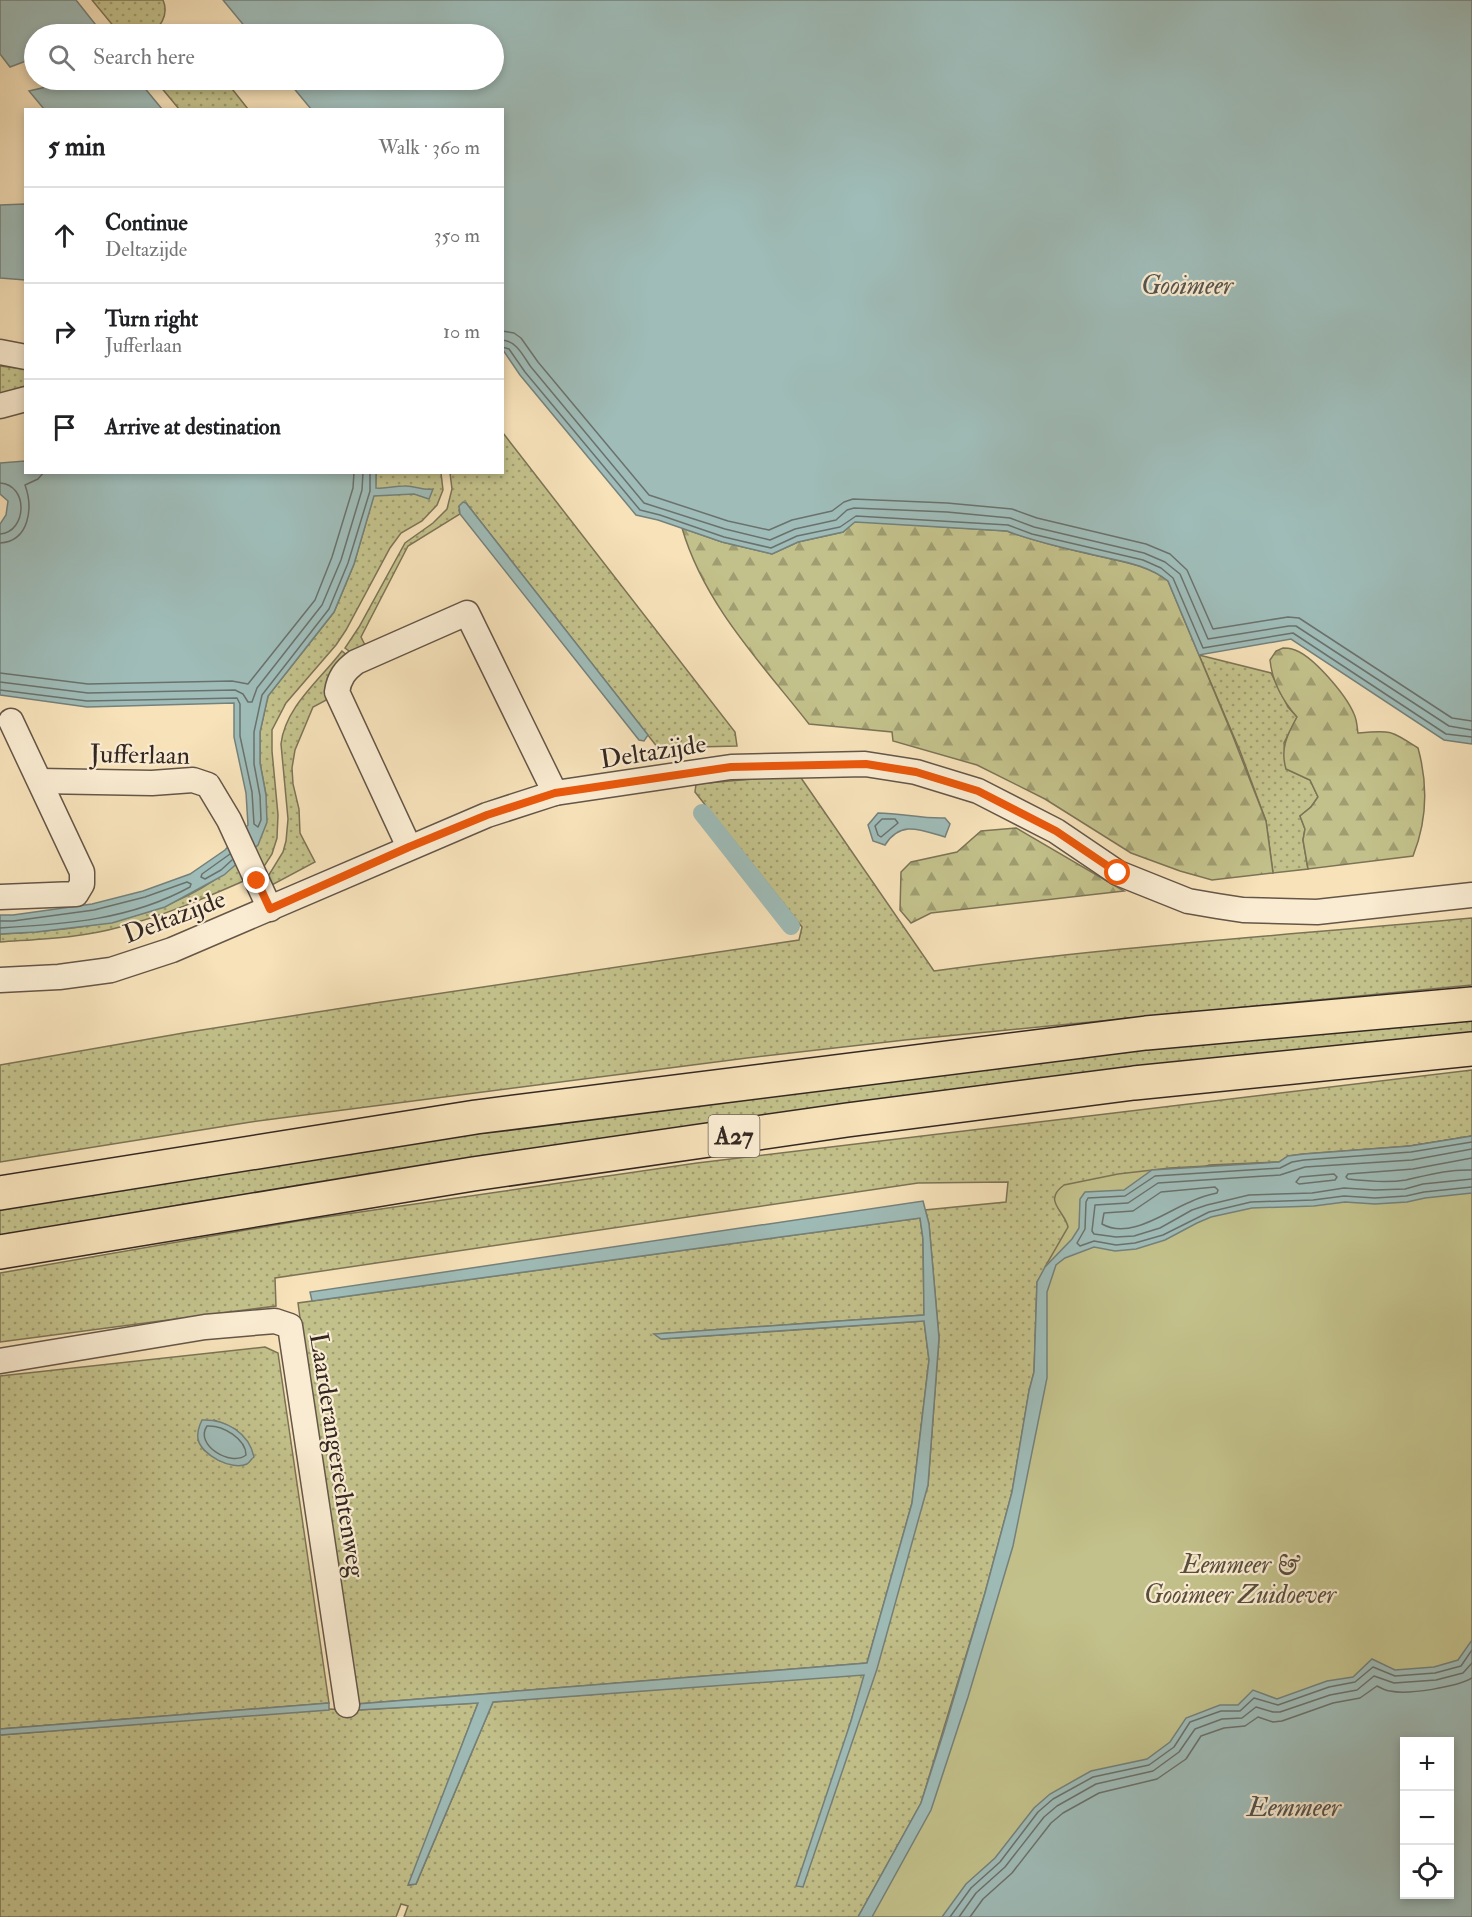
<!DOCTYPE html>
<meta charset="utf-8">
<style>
:root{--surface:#fff;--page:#f6f6f6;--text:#202124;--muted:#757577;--line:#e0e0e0}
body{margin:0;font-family:"IM FELL Double Pica",serif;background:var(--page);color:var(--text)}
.controls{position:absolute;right:18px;bottom:18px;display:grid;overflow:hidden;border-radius:0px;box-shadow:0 3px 9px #0003}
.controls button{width:54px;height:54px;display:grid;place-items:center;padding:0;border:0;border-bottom:2px solid var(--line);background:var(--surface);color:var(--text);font:30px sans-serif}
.stop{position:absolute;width:18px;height:18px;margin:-14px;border:4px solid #ea580c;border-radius:50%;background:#fff}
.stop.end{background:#ea580c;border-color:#fff;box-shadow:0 2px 6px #0008}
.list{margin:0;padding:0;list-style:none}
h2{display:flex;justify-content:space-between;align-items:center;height:78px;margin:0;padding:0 24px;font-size:26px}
h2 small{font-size:20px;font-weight:400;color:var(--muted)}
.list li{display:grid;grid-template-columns:39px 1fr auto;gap:18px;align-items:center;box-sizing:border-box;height:96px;padding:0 24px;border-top:2px solid var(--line)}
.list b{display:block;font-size:22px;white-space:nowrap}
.list p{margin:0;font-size:20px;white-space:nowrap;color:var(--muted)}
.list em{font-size:20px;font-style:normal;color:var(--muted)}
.icon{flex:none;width:33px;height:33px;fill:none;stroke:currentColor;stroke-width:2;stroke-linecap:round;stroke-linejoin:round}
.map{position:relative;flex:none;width:1472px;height:1917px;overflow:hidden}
.search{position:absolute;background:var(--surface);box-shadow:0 3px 9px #0003;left:24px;top:24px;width:480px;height:66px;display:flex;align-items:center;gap:15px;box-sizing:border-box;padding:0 21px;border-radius:33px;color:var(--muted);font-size:22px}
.panel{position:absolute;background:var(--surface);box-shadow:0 3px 9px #0003;left:24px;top:108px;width:480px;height:366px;border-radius:0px}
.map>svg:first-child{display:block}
</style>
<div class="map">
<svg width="1472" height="1917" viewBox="0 0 1472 1917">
<defs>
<pattern id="grass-dots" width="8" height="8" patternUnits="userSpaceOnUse" patternTransform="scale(1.5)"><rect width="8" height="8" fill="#c3c18b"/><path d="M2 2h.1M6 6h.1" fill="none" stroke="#9f9d71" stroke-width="1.8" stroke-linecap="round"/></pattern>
<pattern id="forest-firs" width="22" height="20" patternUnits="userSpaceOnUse" patternTransform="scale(1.5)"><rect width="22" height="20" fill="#c3c18b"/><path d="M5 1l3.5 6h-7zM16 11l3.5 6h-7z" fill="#9f9d71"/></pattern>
</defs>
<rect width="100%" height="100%" fill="#f7e2ba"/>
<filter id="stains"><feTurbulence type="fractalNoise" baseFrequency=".00333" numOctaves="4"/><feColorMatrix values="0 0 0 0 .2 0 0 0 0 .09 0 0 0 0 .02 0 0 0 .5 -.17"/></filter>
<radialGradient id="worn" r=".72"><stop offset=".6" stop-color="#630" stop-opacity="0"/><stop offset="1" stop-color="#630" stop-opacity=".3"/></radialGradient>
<g fill="url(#grass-dots)" stroke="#7c7456" stroke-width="1.5" fill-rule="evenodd">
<path d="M92,0H163C169,14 161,31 145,34C137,36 128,34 120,34Z"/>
<polygon points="155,80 225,80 248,109 179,109"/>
<polygon points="0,366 25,369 25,386 0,394"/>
<polygon points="503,433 735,732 737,746 658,748 466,503 459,510 460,514 408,546 361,637 368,651 356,656 345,648 359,627 405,543 433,523 447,509 452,489 450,473 502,472"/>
<polygon points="376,473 441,473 443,490 437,505 422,521 401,533 390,548 346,630 336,645 286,703 272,730 272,751 278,815 277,838 272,854 263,868 251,851 266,795 260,763 260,732 268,696 334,612 354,564 375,491"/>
<path d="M342,651L351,659L332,697L313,707L295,750L292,768L293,784L299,809L300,833L315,862L270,886L267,878L283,852L286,841L288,819L281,744C285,707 320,680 342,651Z"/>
<polygon points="1199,655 1271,673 1288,707 1297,717 1284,743 1286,769 1310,780 1318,797 1311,807 1300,816 1305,829 1303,840 1308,869 1273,873 1266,821 1240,751"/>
<path d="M799,775L934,971C1113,946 1292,935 1472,918V985L905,1040L747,1058L251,1122L0,1162V1065L189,1032L375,1003L799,940L802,927L695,792L696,784Z"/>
<path d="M238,862L246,880C205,898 163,916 120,927C81,938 40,939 0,942V934C84,930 172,920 238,862Z"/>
<polygon points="1472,1020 1472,1032 1277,1053 397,1171 202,1201 0,1236 0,1208 468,1135 807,1091 1117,1052"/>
<polygon points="1472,1070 1472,1136 1410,1146 1279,1162 1209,1165 1080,1216 1037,1282 1034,1372 1029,1391 1012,1492 985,1593 921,1803 858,1917 404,1917 408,1906 401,1904 396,1917 0,1917 0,1735 329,1709 358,1710 478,1703 409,1885 416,1884 493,1702 865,1674 802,1887 928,1485 939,1338 929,1224 925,1210 1006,1202 1008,1182 918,1183 275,1278 276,1306 0,1342 0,1273 298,1221 697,1163"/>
<polygon points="920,1218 923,1239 924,1315 655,1334 662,1339 924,1321 929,1360 912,1503 867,1663 357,1704 352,1701 298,1303"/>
<path d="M265,1347L278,1353L329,1703L0,1729V1376ZM214,1420L237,1430L220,1461L204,1450L198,1440Z"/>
</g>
<g fill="url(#forest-firs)" stroke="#7c7456" stroke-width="1.5">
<path d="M855,521L1007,531C1037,542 1067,549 1098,556C1123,562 1148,565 1168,581L1232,734L1266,821L1273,873L1212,880L1180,871L1131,853L1045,799L977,765L893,741L892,732L809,724C761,663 704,604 682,528L722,542L772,554L798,542L843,532Z"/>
<path d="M1283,648C1286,648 1289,648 1292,649C1312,654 1346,695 1354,714C1357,720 1357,727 1358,733C1391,730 1390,730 1418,748C1428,784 1427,821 1413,856L1308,869L1303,840L1305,829L1300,816L1311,807L1318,797L1310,780L1286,769C1280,749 1287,735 1297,717C1283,701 1272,681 1270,660L1276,651Z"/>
<polygon points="1016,828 1124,891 931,913 911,923 900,910 901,872 911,862 957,852 981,831"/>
</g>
<path fill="#c3c18b" stroke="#7c7456" stroke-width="1.5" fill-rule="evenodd" d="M1472,1136V1917H869L913,1840L973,1657L1040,1400L1045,1267L1068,1227C1065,1211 1042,1201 1064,1185L1118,1174L1170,1168L1279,1162L1288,1156L1303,1154L1410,1146ZM1404,1742H1450V1894H1404Z"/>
<g fill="#9fbcb8" stroke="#74817c" stroke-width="1.5" fill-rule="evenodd">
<polygon points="0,0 76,0 103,34 34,34 34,58 10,67 0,54"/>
<path d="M223,0H1472V744L1444,740L1291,639L1199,655L1168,581C1147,564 1120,561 1094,555C1064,548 1035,542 1007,531L855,522L843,532L798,542L772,554L722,542L658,520L636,515L520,375L503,350L502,110L311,109L287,80H494V34H251Z"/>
<polygon points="76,80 138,80 162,109 44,109 29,91"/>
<polygon points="25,204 25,280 0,278 0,205"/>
<path d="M25,461L26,472L376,473V488C387,489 394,486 404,486C414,485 423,491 433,489L429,499L414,494L374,496L354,564L334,612L268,696L260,732V763L266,795L267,822L258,845L224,875L165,907L112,923L36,932L0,934V915H13L92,904L143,891L190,874L225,850L248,825L246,793L234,737V703L87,707L0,695V524L6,515L8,501L0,494V463Z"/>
<polygon points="463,502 466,503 648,735 644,741 639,740 460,514 459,506"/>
<path d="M878,813C901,813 922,819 945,818L950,824L945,837C920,830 901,820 885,845L873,841L868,825Z"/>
<polygon points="1472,1136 1472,1193 1425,1198 1407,1202 1375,1204 1345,1202 1314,1206 1252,1208 1211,1217 1197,1223 1165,1240 1136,1249 1115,1251 1094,1247 1065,1258 1056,1265 1047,1292 1047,1378 1013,1546 968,1697 931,1810 872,1917 858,1917 921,1803 944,1731 985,1593 1012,1492 1029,1391 1034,1372 1037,1282 1045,1267 1072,1239 1079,1228 1080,1199 1085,1192 1124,1190 1152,1170 1279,1162 1288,1156 1304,1154 1410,1146"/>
<polygon points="923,1201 929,1224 939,1338 928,1485 877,1669 803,1887 796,1886 851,1721 864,1675 493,1702 416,1884 408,1885 478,1703 358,1710 357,1704 867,1663 912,1503 929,1360 924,1321 661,1339 654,1334 924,1315 923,1239 920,1218 312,1301 310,1292"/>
<path d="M202,1420C226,1419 249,1433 254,1457C251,1459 250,1462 247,1464C232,1471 201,1455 198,1439C197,1433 199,1426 202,1420Z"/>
<path d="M1472,1640V1917H942L966,1884L995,1858L1034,1808L1050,1794L1091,1771L1147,1759L1170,1742L1186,1718L1220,1705H1238L1253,1690L1277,1699L1327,1681L1353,1677L1372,1659L1395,1670L1434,1667L1458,1660ZM1404,1742H1450V1894H1404Z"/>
<polygon points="329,1703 329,1710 0,1735 0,1729"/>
</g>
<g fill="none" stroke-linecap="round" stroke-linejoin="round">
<g stroke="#6a726d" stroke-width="1.5">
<polyline points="502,331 514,333 521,338 538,362 649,495 728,521 769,530 792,520 832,511 844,502 853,499 947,503 1012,509 1037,518 1146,544 1170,554 1187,570 1213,629 1288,617 1299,618 1452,718 1472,721"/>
<path d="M502,340C517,341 523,356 531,367L644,503L725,529L770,540L795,529L836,520L847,510L854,508L947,512L1010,518L1034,527L1144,553L1165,562L1180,574L1208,639L1289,626H1296L1449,726L1472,730"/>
<polyline points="502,347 509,349 525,372 640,510 660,515 724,537 771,548 797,536 840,527 856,516 1008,525 1032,534 1143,560 1161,568 1173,578 1203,648 1293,633 1446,734 1472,737"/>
<path d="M0,483C29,485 27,532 0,534"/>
<path d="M0,543C30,541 33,507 25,485L38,479L44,472"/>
<polyline points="0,673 88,684 232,681 248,684 315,600 332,557 353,488 354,472"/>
<polyline points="0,682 88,693 235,690 243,694 248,702 252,702 257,688 322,605 341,560 362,490 363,472"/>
<polyline points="0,690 87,701 237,698 240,704 240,736 252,792 254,824 258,827 261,820 260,796 254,764 254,732 262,695 329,609 348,563 370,491 370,472"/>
<polygon points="882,819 895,819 898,823 881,837 878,835 875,826"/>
<polyline points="230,854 202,874 201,877 205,879 221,870 232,860"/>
<path d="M0,921H13L94,910L145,897L187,882L191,884L190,887C130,920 66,924 0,928"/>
<polyline points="1472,1142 1411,1152 1304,1160 1292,1162 1280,1168 1155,1176 1125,1196 1088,1198 1086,1202 1085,1229 1077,1243 1080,1246 1094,1241 1116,1245 1135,1243 1163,1235 1209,1212 1251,1202 1313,1200 1344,1196 1375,1198 1406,1196 1424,1192 1472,1187"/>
<polyline points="1472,1149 1412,1160 1305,1167 1280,1175 1158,1183 1128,1203 1095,1205 1092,1231 1094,1234 1116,1237 1134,1236 1160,1228 1192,1210 1207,1205 1249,1195 1312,1193 1344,1188 1375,1190 1405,1189 1423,1184 1472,1179"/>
<path d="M1472,1158L1413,1169L1348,1174L1346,1177L1348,1179C1367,1181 1387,1183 1406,1180C1428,1175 1449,1169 1472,1170"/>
<polygon points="1334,1174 1337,1177 1335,1180 1299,1184 1296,1182 1300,1177"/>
<path d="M1215,1187L1218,1190L1217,1193C1207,1195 1198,1198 1190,1202C1165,1212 1130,1240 1102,1224L1104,1213L1133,1211L1161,1192Z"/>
<path d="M207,1426C223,1425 246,1439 246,1455C231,1467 194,1445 207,1426Z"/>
<polyline points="950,1917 971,1888 1000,1862 1038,1812 1053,1799 1093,1777 1149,1765 1174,1747 1190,1722 1221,1711 1240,1711 1254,1698 1278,1705 1329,1687 1355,1682 1373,1667 1395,1676 1435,1673 1461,1666 1472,1650"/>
<polyline points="959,1917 976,1893 1005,1867 1044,1817 1057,1806 1096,1784 1153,1771 1179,1752 1195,1729 1222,1719 1242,1718 1256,1707 1273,1712 1280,1712 1330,1695 1357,1690 1374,1676 1394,1683 1436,1680 1463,1673 1472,1663"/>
<path d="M970,1917L983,1899L1012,1873L1051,1823L1063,1813L1099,1793L1157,1779L1186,1759L1201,1736L1224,1728L1245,1726L1258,1717L1273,1722L1282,1721L1333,1703L1360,1698L1377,1686C1381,1688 1386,1691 1390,1691C1408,1695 1457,1687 1472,1678"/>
</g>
<polyline stroke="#9fbcb8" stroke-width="18" points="702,813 791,926"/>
<defs>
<g id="minor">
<polyline points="0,352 26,357"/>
<polyline points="0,406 26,399"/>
<polyline points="40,781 152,783 193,780 208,785 229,820 270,909"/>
<path d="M409,847L337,692C339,678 345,670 356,662L467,613L555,793"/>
<polyline points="0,897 76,894 82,884 82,872 11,721"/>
<polyline points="0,980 59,977 111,970 172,950 487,815 555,793 731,767 865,764 916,772 978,791 1056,831 1118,873 1188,901 1217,906 1243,910 1317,912 1472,895"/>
<polyline points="0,1361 205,1327 275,1321 290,1326 347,1705"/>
</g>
<g id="highway">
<polyline points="0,1193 476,1117 1146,1033 1472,1004"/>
<polyline points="0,1252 473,1174 847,1120 1134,1083 1472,1049"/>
</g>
</defs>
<use href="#minor" stroke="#655648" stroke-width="27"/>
<use href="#highway" stroke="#342822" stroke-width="36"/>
<use href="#minor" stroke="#faecd2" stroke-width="24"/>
<use href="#highway" stroke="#f7e2ba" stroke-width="33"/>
</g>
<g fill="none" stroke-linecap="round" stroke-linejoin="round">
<polyline stroke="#ea580c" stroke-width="8" points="257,881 270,909 409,847 487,815 555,793 731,767 866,764 916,772 978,791 1056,831 1118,873"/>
</g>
<g text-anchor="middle" stroke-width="4.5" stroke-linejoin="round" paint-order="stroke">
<rect fill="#faecd2" stroke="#6f6357" stroke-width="1.5" x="708.5" y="1115" width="51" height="42" rx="4.5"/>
<g font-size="24" font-weight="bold" fill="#342822">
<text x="734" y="1144">A27</text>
</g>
<g font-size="26" fill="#342822" stroke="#faecd2">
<text transform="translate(653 751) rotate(-9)" y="9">Deltazijde</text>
<text transform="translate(140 754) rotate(1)" y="9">Jufferlaan</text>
<text transform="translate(174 916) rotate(-21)" y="9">Deltazijde</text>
<text transform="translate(338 1455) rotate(81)" y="9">Laarderangerechtenweg</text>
</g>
<g font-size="26" font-style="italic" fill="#584e3c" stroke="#faecd2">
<text x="1240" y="1573">Eemmeer &amp;<tspan x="1240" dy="30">Gooimeer Zuidoever</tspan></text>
</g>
<g font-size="27" font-style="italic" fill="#54544f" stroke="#faecd2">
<text x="1187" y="294">Gooimeer</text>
<text x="1294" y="1816">Eemmeer</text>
</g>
</g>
<rect width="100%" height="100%" filter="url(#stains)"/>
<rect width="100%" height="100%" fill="url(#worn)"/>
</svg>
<div class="controls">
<button>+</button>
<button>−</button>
<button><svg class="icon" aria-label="locate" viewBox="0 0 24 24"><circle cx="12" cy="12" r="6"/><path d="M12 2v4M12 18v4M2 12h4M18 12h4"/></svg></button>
</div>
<div class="stop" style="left:1118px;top:873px"></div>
<div class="stop end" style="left:257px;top:881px"></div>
<div class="search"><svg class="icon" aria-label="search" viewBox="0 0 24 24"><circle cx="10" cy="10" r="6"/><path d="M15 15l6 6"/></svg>Search here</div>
<section class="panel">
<h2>5 min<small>Walk · 360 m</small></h2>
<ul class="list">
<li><svg class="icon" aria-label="ahead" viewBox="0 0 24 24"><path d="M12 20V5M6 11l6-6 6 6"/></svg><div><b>Continue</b><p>Deltazijde</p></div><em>350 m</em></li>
<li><svg class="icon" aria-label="right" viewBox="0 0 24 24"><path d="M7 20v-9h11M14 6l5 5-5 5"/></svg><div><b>Turn right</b><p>Jufferlaan</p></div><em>10 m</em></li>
<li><svg class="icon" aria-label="arrive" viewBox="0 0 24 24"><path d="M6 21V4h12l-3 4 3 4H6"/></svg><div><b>Arrive at destination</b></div></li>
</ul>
</section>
</div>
